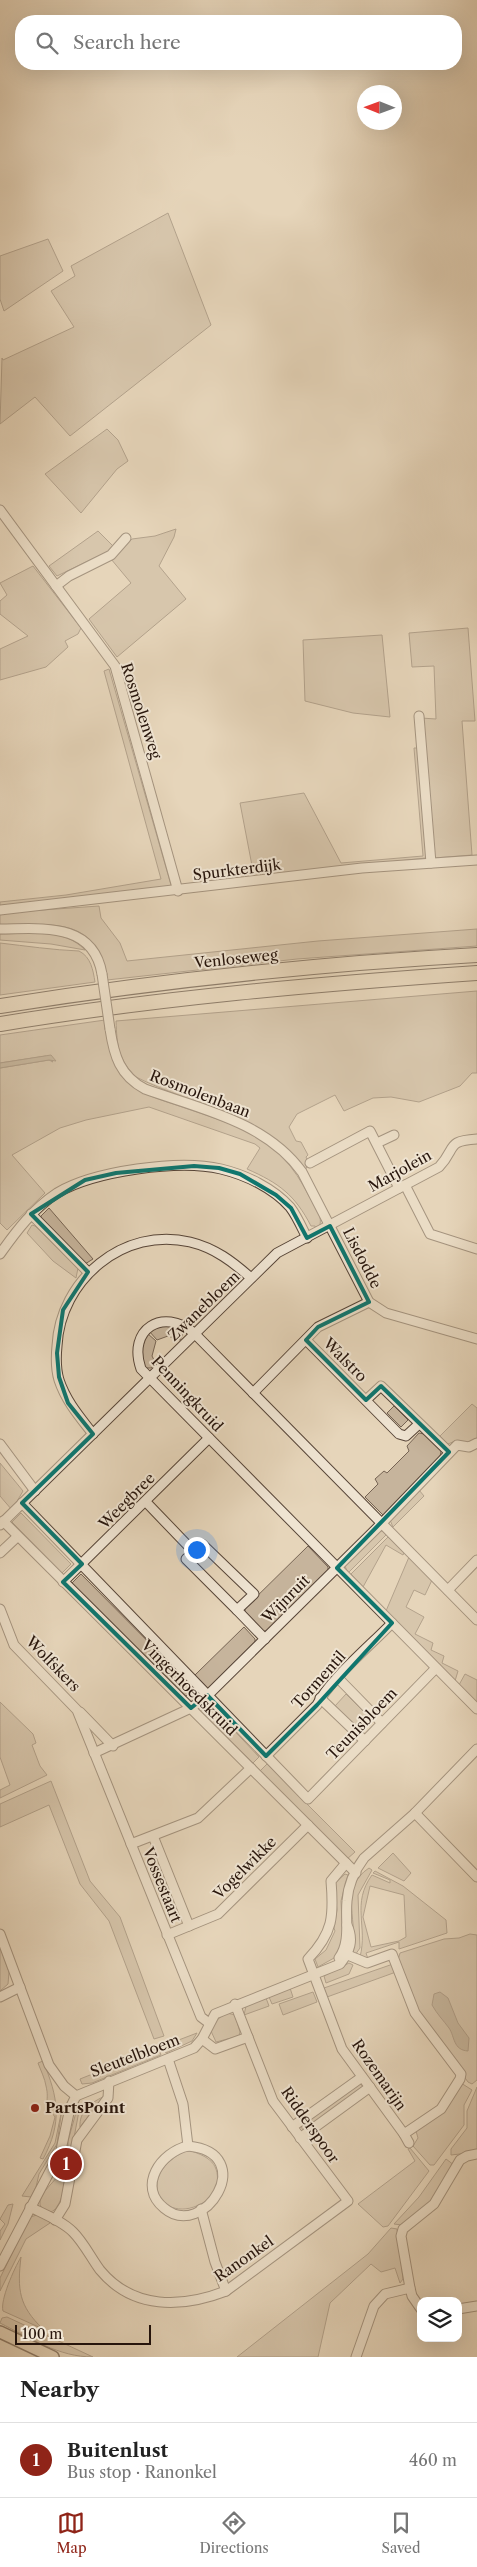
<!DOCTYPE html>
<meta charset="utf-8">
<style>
:root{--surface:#fff;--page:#f2f2f2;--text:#222;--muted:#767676;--line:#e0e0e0;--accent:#8f2418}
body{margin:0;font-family:"Libre Caslon Text",serif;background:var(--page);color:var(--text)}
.controls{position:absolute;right:15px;bottom:15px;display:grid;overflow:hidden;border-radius:10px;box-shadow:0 5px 20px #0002}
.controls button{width:45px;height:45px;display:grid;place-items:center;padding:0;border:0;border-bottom:1px solid var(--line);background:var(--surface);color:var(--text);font:25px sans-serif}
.compass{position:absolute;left:357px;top:85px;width:45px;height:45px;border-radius:50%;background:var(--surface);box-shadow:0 5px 20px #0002;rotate:271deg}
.scale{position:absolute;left:15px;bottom:12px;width:136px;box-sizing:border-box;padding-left:5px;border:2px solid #27150c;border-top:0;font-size:14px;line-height:18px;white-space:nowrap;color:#27150c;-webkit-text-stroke:4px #efe4d2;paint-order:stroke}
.you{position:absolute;left:196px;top:1549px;width:18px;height:18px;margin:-12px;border:4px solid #fff;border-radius:50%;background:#1a73e8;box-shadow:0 0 0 8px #1a73e833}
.badge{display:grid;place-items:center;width:32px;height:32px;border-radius:50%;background:var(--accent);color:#fff;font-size:16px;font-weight:700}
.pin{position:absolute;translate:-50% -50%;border:2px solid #fff;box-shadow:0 1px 5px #0006}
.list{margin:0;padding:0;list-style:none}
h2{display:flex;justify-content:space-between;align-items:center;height:65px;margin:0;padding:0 20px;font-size:21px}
h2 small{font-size:16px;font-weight:400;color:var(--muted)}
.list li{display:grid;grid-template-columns:32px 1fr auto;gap:15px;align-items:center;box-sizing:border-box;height:75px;padding:0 20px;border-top:1px solid var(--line)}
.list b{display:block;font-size:19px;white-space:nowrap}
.list p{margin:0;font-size:16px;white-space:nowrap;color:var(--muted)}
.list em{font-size:16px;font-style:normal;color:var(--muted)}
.icon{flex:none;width:28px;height:28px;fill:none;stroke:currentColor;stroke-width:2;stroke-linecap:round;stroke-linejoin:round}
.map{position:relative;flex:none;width:477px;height:2357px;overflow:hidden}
.search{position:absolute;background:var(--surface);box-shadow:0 5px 20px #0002;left:15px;right:15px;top:15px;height:55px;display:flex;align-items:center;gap:12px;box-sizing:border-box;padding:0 18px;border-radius:20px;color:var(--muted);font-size:19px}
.sheet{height:140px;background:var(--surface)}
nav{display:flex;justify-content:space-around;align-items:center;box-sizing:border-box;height:70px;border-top:1px solid var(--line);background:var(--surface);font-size:14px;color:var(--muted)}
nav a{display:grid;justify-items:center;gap:2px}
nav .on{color:var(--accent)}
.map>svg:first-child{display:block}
</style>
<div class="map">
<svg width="477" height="2357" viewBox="0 0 477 2357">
<rect width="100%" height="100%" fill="#e6d5ba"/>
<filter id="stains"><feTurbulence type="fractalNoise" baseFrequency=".004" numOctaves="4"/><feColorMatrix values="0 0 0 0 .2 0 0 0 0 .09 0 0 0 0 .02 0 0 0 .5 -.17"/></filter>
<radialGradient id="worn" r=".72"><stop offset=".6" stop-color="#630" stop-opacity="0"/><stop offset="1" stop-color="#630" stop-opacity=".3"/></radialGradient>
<g fill="#c6b49c" stroke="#766454" fill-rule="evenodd">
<polygon points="168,213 211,325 70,436 35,397 0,424 2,358 3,360 74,327 51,291 75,276 71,266"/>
<polygon points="48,239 63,271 4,311 0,299 0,256"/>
<polygon points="107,429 118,440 128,461 117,469 81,513 45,474"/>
<polygon points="176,529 174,537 159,566 186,599 117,657 89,619 131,583 111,559 132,539 155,536"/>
<polygon points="98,531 115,548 57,576 49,566"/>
<polygon points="33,566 81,628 78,634 65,641 68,647 46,667 0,680 0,649 28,636 0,614 0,601 7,595 0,583"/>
<polygon points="468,628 475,721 462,721 472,855 434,858 421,718 436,719 434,666 412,667 409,633"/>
<polygon points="382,635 390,717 353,713 305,701 303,640"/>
<polygon points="109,669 171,885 168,890 0,906 0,902 66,895 161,879 104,671"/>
<polygon points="414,748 420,748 426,858 254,876 240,803 304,793 341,863 423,856"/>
<path d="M99,906L101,918L120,943L127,961L318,941L477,929V946L297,959L107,980C97,915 52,925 0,925V913Z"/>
<path d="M0,934C29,934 63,927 85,950L51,944L0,940Z"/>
<path d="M0,943C26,946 53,950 79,951C91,957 93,970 95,982L0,995Z"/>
<path d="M477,991V1073H472L460,1086L419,1102L391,1097L373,1098L344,1111L335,1095L297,1114L289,1127L296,1141L301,1142L308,1155L306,1157L309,1164L305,1170C266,1114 193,1106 136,1077C118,1059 117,1046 116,1021Z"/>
<path d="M105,1020C109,1043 110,1065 128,1082C143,1095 161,1100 179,1106C240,1127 278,1135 309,1196C314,1205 324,1217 319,1227L316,1229L315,1226H311C295,1195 279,1183 247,1169L260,1148L255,1144L149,1107L86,1120L60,1128L12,1155L45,1193L7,1230L0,1223V1068L49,1060L53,1062L46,1056L0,1063V1035Z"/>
<polygon points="49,1208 93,1259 85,1264 41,1219 41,1216"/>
<polygon points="32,1225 35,1226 78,1268 76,1278 53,1261 27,1233"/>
<polygon points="165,1324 184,1332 180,1340 168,1336 157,1340 149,1331"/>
<polygon points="147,1333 156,1341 152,1356 156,1364 151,1368 145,1368 140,1355"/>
<polygon points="472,1404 477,1408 477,1438 468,1444 455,1441 448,1444 440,1436"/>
<polygon points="394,1406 408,1420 401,1427 387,1413"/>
<polygon points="419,1433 424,1434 441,1451 440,1457 383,1515 365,1497 378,1484 375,1479 384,1471 387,1473 409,1451 407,1446"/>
<polygon points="0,1463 23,1491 12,1510 0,1496"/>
<polygon points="419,1490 424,1496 393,1527 390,1520"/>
<polygon points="21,1513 71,1564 62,1573 12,1522"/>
<polygon points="378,1531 383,1531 386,1535 348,1573 345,1566"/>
<polygon points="388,1537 404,1553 403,1555 386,1545 363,1587 351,1574"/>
<polygon points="308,1546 328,1567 328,1572 268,1631 264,1631 245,1612 245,1608"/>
<polygon points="409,1557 432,1580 425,1595 414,1590 406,1607 424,1617 415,1634 433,1643 431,1650 444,1656 442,1663 458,1671 455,1681 386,1611"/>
<polygon points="81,1574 194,1688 185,1697 72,1583"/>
<polygon points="244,1627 255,1639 255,1643 208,1689 195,1675"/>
<polygon points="465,1674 477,1680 477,1703 459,1685"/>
<polygon points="346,1694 368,1716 356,1727 335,1706"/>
<polygon points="0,1702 33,1734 36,1743 32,1745 40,1766 47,1775 0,1798 0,1790 10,1785 0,1757"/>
<polygon points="209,1704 259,1757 253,1763 200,1711"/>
<polygon points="267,1764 355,1852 347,1859 260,1771"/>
<polygon points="51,1781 90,1881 120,1917 164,2036 154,2039 109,1921 80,1884 49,1805 0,1827 0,1804"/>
<polygon points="393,1853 411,1873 404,1881 378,1868"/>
<path d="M369,1868L372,1870L358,1895L360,1948L355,1955L353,1954C359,1925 338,1888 369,1868Z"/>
<path d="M375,1871L403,1886L446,1920L447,1933L399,1949V1942L366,1953L368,1959L360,1957C368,1926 351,1904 372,1875L390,1883V1880L373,1873ZM370,1886L404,1895L406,1937L399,1941L371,1947L363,1917Z"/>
<polygon points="345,1874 348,1875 341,1901 343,1943 334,1958 318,1967 315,1959 326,1950 335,1931 334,1928 337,1910 334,1884"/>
<polygon points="470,1934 477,1935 477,2080 472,2084 468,2082 420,2015 398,1960 400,1953 444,1939 459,1938"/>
<polygon points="0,1946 9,1972 8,1984 0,1991"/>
<polygon points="349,1963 353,1965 349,1974 326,1983 324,1976"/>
<polygon points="393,1964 396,1972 327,1997 324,1988"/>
<polygon points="290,1988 293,1997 272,2004 269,1997"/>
<polygon points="313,1992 317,2002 283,2015 279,2004"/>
<polygon points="266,1998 269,2006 244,2015 246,2006"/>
<polygon points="227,2013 235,2015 240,2032 239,2036 216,2042 211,2031 215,2021"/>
<polygon points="197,2033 192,2041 166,2053 163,2046"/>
<polygon points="158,2048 161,2055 92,2083 82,2084 80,2079"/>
<path d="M43,2061C58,2097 63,2122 43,2159L40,2158L50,2136L55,2117C42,2100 50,2102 46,2086C45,2079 41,2071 38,2063Z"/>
<polygon points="359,2082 363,2087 304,2131 300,2126"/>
<polygon points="461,2083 472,2090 464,2105 464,2125 434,2165 430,2165 413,2146 418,2138 416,2131"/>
<polygon points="477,2087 477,2152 451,2155 451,2149 467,2128 467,2111"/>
<path d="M103,2097L80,2127C79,2112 90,2103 103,2097Z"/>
<polygon points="62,2109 57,2144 39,2174 36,2187 31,2197 22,2196 55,2143"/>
<polygon points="77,2109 79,2111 70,2159 68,2158 68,2141"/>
<polygon points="410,2148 429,2171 388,2226 383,2227 358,2204 415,2161 408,2149"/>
<path d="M188,2150C214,2158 221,2166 216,2193C168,2238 126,2177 188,2150Z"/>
<polygon points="446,2159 454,2165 432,2202 402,2225 394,2224 419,2197"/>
<path d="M58,2176L67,2177C65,2188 56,2228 40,2205V2200L44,2192Z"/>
<polygon points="13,2204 8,2224 0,2240 0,2231 5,2224 0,2219 8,2205"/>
<polygon points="37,2215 47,2220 50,2223 26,2239 0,2291 0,2278 30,2217"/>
<polygon points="391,2228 397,2229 403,2279 400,2283 395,2268 381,2272 371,2264 330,2303 318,2357 237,2357 368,2254"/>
<path d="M21,2257C17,2290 19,2306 43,2329L3,2311C0,2300 14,2269 21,2257Z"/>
<path d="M7,2317L93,2357C59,2357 30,2338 0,2323L2,2318Z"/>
</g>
<g fill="#a5947f" stroke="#736151">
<polygon points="51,1055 56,1061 49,1060 0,1068 0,1063"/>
<path d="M440,1992L448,1998L458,2023L469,2038L468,2051C453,2050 455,2037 449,2028C443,2020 437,2014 432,2005L434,1994Z"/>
</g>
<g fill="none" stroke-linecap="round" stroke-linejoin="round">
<defs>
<g id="minor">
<polyline points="0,510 115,666 178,891"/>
<polyline points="56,586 69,576 111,555 126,538"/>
<polyline points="419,716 431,863"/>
<polyline points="0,910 362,868 477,860"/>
<path d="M0,929C40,929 93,921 102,974"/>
<path d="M110,1029C114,1056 120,1076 145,1089C201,1109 266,1122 302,1172L369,1302L386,1313L477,1339"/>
<polyline points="377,1143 394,1135"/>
<polyline points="310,1163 370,1131 399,1188"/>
<polyline points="405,1185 430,1234 477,1249"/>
<polyline points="31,1214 88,1272"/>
<path d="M0,1254C17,1230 33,1209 57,1193C94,1171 179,1159 221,1169C246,1175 273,1188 290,1207C297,1216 302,1228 307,1238"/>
<polyline points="306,1340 399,1434 406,1436 419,1424"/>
<polyline points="253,1393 318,1327 369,1302"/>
<polyline points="366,1400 381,1386 449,1452"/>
<path d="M93,1434C79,1416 66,1401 59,1380C56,1370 56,1356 57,1346C60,1280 124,1226 190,1242C215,1248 233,1262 251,1278"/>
<polyline points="0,1444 35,1491"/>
<polyline points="146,1502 194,1552 202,1544 254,1594 237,1610 265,1639"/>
<polyline points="22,1503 308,1799 436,1668"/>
<polyline points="3,1521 356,1873"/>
<path d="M0,1525L277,1253L439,1167C457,1148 445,1141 477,1139"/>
<polyline points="194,1552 186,1559 237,1610"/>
<polyline points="0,1553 17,1537"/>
<polyline points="63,1582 209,1438"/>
<polyline points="448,1590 477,1560"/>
<polyline points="0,1609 14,1645 77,1710 201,2017 209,2023"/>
<path d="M477,1620L194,1333C163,1307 127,1329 141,1369L477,1709"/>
<polyline points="338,1678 382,1723"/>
<polyline points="320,1698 365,1741"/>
<polyline points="80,1712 113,1746"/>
<polyline points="94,1753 191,1708 207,1696 381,1524 457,1445 469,1447 477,1443"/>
<path d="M266,1756L317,1705C329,1680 371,1645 392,1623"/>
<polyline points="415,1813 477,1877"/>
<polyline points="153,1836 189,1926"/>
<polyline points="131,1844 198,1818 251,1768"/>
<polyline points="0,1934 49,2065 64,2086 76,2096"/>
<polyline points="167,1935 218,1914 308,1825"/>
<path d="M343,1953L367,1963L392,1954L415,2013L461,2074L460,2079L441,2109L404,2134L342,2049L308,1959C333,1933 334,1916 331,1881L346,1863"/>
<path d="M339,1958C351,1942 345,1919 347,1901C348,1886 355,1870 364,1858L415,1813L477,1749"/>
<polyline points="0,1997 20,1987"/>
<polyline points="202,2039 215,2049 248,2037"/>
<polyline points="168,2059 183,2104 188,2146"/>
<path d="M76,2096L194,2048L202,2039L215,2014L340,1964C350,1951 354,1940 347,1925"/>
<polyline points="292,2127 362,2077"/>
<polyline points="404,2134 409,2143"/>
<polyline points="300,2138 370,2087"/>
<path d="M188,2146C260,2153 204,2242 164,2208C137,2186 161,2152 188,2146Z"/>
<path d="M30,2207C44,2214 62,2221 73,2232C84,2243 91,2258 100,2270C133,2310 182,2308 226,2291L348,2201L273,2101L235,2004"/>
<polyline points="201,2209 215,2262 226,2291"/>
<polyline points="55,2220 65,2204 77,2140 108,2098 109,2081"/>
<polyline points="0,2266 61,2150 70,2108 76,2096"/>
<polyline points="421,2309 412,2296 410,2288 401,2236 403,2229 434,2204 460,2160 467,2156 477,2154"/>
<polyline points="458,2309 477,2306"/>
<polyline points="356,2357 374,2306 385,2294 410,2288"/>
</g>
<polyline id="major" points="0,2332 53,2357"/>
<g id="highway">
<path d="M0,1006C158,981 317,964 477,955"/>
<path d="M0,1024C158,998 317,984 477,973"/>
</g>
</defs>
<use href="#minor" stroke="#574538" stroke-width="11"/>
<use href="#major" stroke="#27150c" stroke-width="14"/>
<use href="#highway" stroke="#27150c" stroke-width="16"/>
<use href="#minor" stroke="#efe4d2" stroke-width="9"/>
<use href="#major" stroke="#e6d5ba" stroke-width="11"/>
<use href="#highway" stroke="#e6d5ba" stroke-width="14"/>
<defs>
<polyline id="minor-bridge" points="102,974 110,1029"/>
</defs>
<use href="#minor-bridge" stroke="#574538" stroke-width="11" stroke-linecap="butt"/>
<use href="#minor-bridge" stroke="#efe4d2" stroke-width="9"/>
</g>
<path d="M0 0H477V2357H0ZM194,1166L219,1168L240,1174L276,1195L291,1208L307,1238L330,1226L369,1302L318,1327L306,1340L366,1400L381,1386L449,1452L337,1568L392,1623L317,1705L266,1756L207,1695L191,1708L63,1582L82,1564L22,1503L93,1434L68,1403L59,1377L57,1353L63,1310L88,1272L31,1214L85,1180L116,1173Z" fill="#e6d5ba" fill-opacity=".55" fill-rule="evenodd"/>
<path fill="none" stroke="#0f766e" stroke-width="4" stroke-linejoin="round" d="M194,1166L219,1168L240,1174L276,1195L291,1208L307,1238L330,1226L369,1302L318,1327L306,1340L366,1400L381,1386L449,1452L337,1568L392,1623L317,1705L266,1756L207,1695L191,1708L63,1582L82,1564L22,1503L93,1434L68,1403L59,1377L57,1353L63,1310L88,1272L31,1214L85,1180L116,1173Z"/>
<circle fill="#8f2418" stroke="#efe4d2" stroke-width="2" cx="35" cy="2108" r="5"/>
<g text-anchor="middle" stroke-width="4" stroke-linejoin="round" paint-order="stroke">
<g font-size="15" fill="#27150c" stroke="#efe4d2">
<text transform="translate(141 711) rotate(72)" y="5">Rosmolenweg</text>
<text transform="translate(237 870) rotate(-7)" y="5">Spurkterdijk</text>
<text transform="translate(236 959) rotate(-6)" y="5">Venloseweg</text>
<text transform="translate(200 1094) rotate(21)" y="5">Rosmolenbaan</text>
<text transform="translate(400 1171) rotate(-29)" y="5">Marjolein</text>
<text transform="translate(362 1258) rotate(63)" y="5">Lisdodde</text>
<text transform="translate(204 1306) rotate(-44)" y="5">Zwanebloem</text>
<text transform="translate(345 1360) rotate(45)" y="5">Walstro</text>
<text transform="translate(187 1394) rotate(47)" y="5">Penningkruid</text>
<text transform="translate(127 1501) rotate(-45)" y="5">Weegbree</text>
<text transform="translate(286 1599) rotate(-45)" y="5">Wijnruit</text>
<text transform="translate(53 1664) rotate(46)" y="5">Wolfskers</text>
<text transform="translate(319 1680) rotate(-48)" y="5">Tormentil</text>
<text transform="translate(189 1688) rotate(45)" y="5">Vingerhoedskruid</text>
<text transform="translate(362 1724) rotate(-46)" y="5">Teunisbloem</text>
<text transform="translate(245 1868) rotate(-45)" y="5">Vogelwikke</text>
<text transform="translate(162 1885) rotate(68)" y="5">Vossestaart</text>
<text transform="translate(135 2056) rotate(-21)" y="5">Sleutelbloem</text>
<text transform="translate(379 2075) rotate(55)" y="5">Rozemarijn</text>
<text transform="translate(310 2125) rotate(55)" y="5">Ridderspoor</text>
<text transform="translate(244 2259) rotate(-35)" y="5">Ranonkel</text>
</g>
<g font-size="15" font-weight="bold" fill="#27150c" stroke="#efe4d2" text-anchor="start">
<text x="45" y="2113">PartsPoint</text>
</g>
</g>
<rect width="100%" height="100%" filter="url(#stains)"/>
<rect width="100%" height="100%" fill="url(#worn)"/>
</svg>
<div class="controls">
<button><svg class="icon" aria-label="layers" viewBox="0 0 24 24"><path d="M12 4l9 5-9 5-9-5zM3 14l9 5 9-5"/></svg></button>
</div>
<svg class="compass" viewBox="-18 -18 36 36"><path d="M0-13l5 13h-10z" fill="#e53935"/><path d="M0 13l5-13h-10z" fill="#767676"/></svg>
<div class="scale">100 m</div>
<div class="you"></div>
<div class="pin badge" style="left:66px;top:2164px">1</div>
<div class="search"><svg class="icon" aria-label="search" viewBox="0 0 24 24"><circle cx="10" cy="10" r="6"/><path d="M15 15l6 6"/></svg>Search here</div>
</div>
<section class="sheet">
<h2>Nearby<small></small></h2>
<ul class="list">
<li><span class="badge">1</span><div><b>Buitenlust</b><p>Bus stop · Ranonkel</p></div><em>460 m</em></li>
</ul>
</section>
<nav>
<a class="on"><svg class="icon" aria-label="map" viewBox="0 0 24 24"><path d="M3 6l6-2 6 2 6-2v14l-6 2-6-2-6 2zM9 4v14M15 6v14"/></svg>Map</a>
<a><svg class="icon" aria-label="directions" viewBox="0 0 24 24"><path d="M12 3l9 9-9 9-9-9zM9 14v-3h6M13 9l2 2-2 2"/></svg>Directions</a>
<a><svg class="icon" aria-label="saved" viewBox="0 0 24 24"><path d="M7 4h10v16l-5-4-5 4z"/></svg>Saved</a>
</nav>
